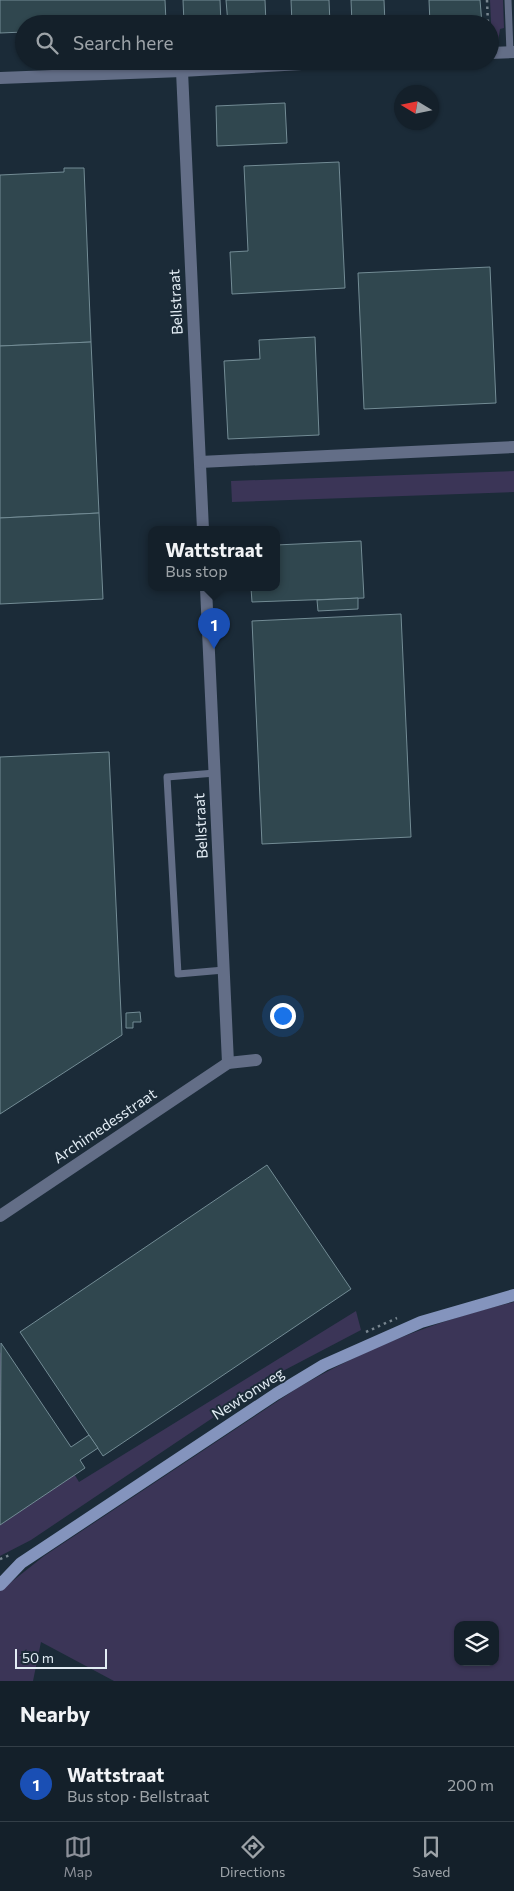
<!DOCTYPE html>
<meta charset="utf-8">
<style>
:root{--surface:#14202a;--page:#212d36;--text:#f1f3f6;--muted:#9da3a8;--line:#333e47;--accent:#8c9099}
body{margin:0;font-family:Commissioner,sans-serif;background:var(--page);color:var(--text)}
.controls{position:absolute;right:15px;bottom:15px;display:grid;overflow:hidden;border-radius:10px;box-shadow:0 1px 4px #0004}
.controls button{width:45px;height:45px;display:grid;place-items:center;padding:0;border:0;border-bottom:1px solid var(--line);background:var(--surface);color:var(--text);font:25px sans-serif}
.compass{position:absolute;left:394px;top:85px;width:45px;height:45px;border-radius:50%;background:var(--surface);box-shadow:0 1px 4px #0004;rotate:280deg}
.scale{position:absolute;left:15px;bottom:12px;width:92px;box-sizing:border-box;padding-left:5px;border:2px solid #e2ecf4;border-top:0;font-size:14px;line-height:18px;white-space:nowrap;color:#e2ecf4;-webkit-text-stroke:4px #1b2b38;paint-order:stroke}
.you{position:absolute;left:282px;top:1015px;width:18px;height:18px;margin:-12px;border:4px solid #fff;border-radius:50%;background:#1a73e8;box-shadow:0 0 0 8px #1a73e833}
.badge{display:grid;place-items:center;width:32px;height:32px;border-radius:50%;background:var(--accent);color:#fff;font-size:16px;font-weight:700}
.pin{position:absolute;translate:-50% -41px;filter:drop-shadow(0 1px 2px #0008)}
.pin::after{content:'';position:absolute;top:26px;width:18px;height:15px;background:inherit;clip-path:polygon(0 0,100% 0,50% 100%)}
.popup{position:absolute;left:148px;top:526px;width:132px;height:65px;box-sizing:border-box;display:grid;place-content:center;border-radius:10px;background:var(--surface);filter:drop-shadow(0 1px 4px #0005);font-size:16px;white-space:nowrap;color:var(--muted)}
.popup b{font-size:19px;color:var(--text)}
.popup::after{content:'';position:absolute;left:50%;top:100%;margin-left:-10px;border:10px solid transparent;border-top-color:var(--surface)}
.list{margin:0;padding:0;list-style:none}
h2{display:flex;justify-content:space-between;align-items:center;height:65px;margin:0;padding:0 20px;font-size:21px}
h2 small{font-size:16px;font-weight:400;color:var(--muted)}
.list li{display:grid;grid-template-columns:32px 1fr auto;gap:15px;align-items:center;box-sizing:border-box;height:75px;padding:0 20px;border-top:1px solid var(--line)}
.list b{display:block;font-size:19px;white-space:nowrap}
.list p{margin:0;font-size:16px;white-space:nowrap;color:var(--muted)}
.list em{font-size:16px;font-style:normal;color:var(--muted)}
.icon{flex:none;width:28px;height:28px;fill:none;stroke:currentColor;stroke-width:2;stroke-linecap:round;stroke-linejoin:round}
.map{position:relative;flex:none;width:514px;height:1681px;overflow:hidden}
.search{position:absolute;background:var(--surface);box-shadow:0 1px 4px #0004;left:15px;right:15px;top:15px;height:55px;display:flex;align-items:center;gap:12px;box-sizing:border-box;padding:0 18px;border-radius:28px;color:var(--muted);font-size:19px}
.sheet{height:140px;background:var(--surface)}
nav{display:flex;justify-content:space-around;align-items:center;box-sizing:border-box;height:70px;border-top:1px solid var(--line);background:var(--surface);font-size:14px;color:var(--muted)}
nav a{display:grid;justify-items:center;gap:2px}
nav .on{color:var(--accent)}
.map>svg:first-child{display:block}
</style>
<div class="map">
<svg width="514" height="1681" viewBox="0 0 514 1681">
<rect width="100%" height="100%" fill="#1b2b38"/>
<g fill="#3b3557" fill-rule="evenodd">
<polygon points="490,0 503,0 504,28 500,29 498,42 492,44"/>
<polygon points="514,471 514,492 232,502 231,481"/>
<path d="M514,1302V1681H114L41,1642L33,1681H0V1591L44,1556L296,1389C364,1349 437,1320 514,1302ZM458,1625H495V1662H458Z"/>
<polygon points="356,1311 361,1330 281,1372 31,1540 0,1556 0,1352 79,1482"/>
</g>
<g fill="#30474f" stroke="#738c95">
<polygon points="0,0 165,0 166,22 24,24 24,32 0,33"/>
<polygon points="183,0 220,0 221,24 184,24"/>
<polygon points="226,0 265,0 266,24 228,24"/>
<polygon points="291,0 329,0 330,24 292,24"/>
<polygon points="351,0 384,0 385,24 352,24"/>
<polygon points="429,0 480,0 482,24 430,24"/>
<polygon points="285,103 287,143 217,146 216,106"/>
<polygon points="339,162 345,288 232,294 230,252 248,251 244,166"/>
<polygon points="64,168 84,168 91,342 0,346 0,175 64,172"/>
<polygon points="490,267 496,403 364,409 358,273"/>
<polygon points="315,337 319,435 228,439 224,361 260,359 259,340"/>
<polygon points="91,342 99,513 0,518 0,346"/>
<polygon points="99,513 103,599 0,604 0,518"/>
<polygon points="361,541 364,598 252,602 251,588 276,588 276,545"/>
<polygon points="358,598 358,609 318,611 317,600"/>
<polygon points="401,614 411,837 262,844 252,621"/>
<polygon points="109,752 122,1035 0,1114 0,757"/>
<polygon points="140,1012 141,1022 133,1022 133,1028 126,1028 126,1013"/>
<polygon points="267,1165 351,1289 103,1456 20,1332"/>
<polygon points="1,1343 71,1447 89,1435 98,1448 80,1460 85,1468 0,1525"/>
</g>
<g fill="none" stroke-linecap="round" stroke-linejoin="round">
<g stroke="#788690" stroke-width="2.5" stroke-dasharray="2.5 4" stroke-linecap="butt">
<polyline points="487,0 488,24"/>
<polyline points="366,1332 397,1318"/>
<polyline points="0,1559 10,1555"/>
</g>
<g stroke="#636e87" stroke-width="7">
<polyline points="508,0 510,52"/>
<polyline points="215,773 167,777 178,974 224,970"/>
</g>
<g stroke="#636e87" stroke-width="12">
<polyline points="490,53 514,52"/>
<polyline points="182,71 203,530"/>
<polyline points="0,78 182,71 354,61"/>
<polyline points="200,462 514,447"/>
<polyline points="206,588 228,1063"/>
<polyline points="0,1216 228,1063 256,1060"/>
</g>
<polyline stroke="#8494bd" stroke-width="12" points="0,1585 21,1563 276,1394 324,1365 421,1322 514,1295"/>
</g>
<g text-anchor="middle" stroke-width="4" stroke-linejoin="round" paint-order="stroke">
<g font-size="15" fill="#e2ecf4" stroke="#1b2b38">
<text transform="translate(176 302) rotate(-93)" y="5">Bellstraat</text>
<text transform="translate(201 826) rotate(-93)" y="5">Bellstraat</text>
<text transform="translate(105 1126) rotate(-34)" y="5">Archimedesstraat</text>
<text transform="translate(248 1394) rotate(-33)" y="5">Newtonweg</text>
</g>
</g>
</svg>
<div class="controls">
<button><svg class="icon" aria-label="layers" viewBox="0 0 24 24"><path d="M12 4l9 5-9 5-9-5zM3 14l9 5 9-5"/></svg></button>
</div>
<svg class="compass" viewBox="-18 -18 36 36"><path d="M0-13l5 13h-10z" fill="#e53935"/><path d="M0 13l5-13h-10z" fill="#9da3a8"/></svg>
<div class="scale">50 m</div>
<div class="you"></div>
<div class="pin badge" style="left:214px;top:649px;background:#1a4fb4">1</div>
<div class="popup"><b>Wattstraat</b>Bus stop</div>
<div class="search"><svg class="icon" aria-label="search" viewBox="0 0 24 24"><circle cx="10" cy="10" r="6"/><path d="M15 15l6 6"/></svg>Search here</div>
</div>
<section class="sheet">
<h2>Nearby<small></small></h2>
<ul class="list">
<li><span class="badge" style="background:#1a4fb4">1</span><div><b>Wattstraat</b><p>Bus stop · Bellstraat</p></div><em>200 m</em></li>
</ul>
</section>
<nav>
<a class="on"><svg class="icon" aria-label="map" viewBox="0 0 24 24"><path d="M3 6l6-2 6 2 6-2v14l-6 2-6-2-6 2zM9 4v14M15 6v14"/></svg>Map</a>
<a><svg class="icon" aria-label="directions" viewBox="0 0 24 24"><path d="M12 3l9 9-9 9-9-9zM9 14v-3h6M13 9l2 2-2 2"/></svg>Directions</a>
<a><svg class="icon" aria-label="saved" viewBox="0 0 24 24"><path d="M7 4h10v16l-5-4-5 4z"/></svg>Saved</a>
</nav>
